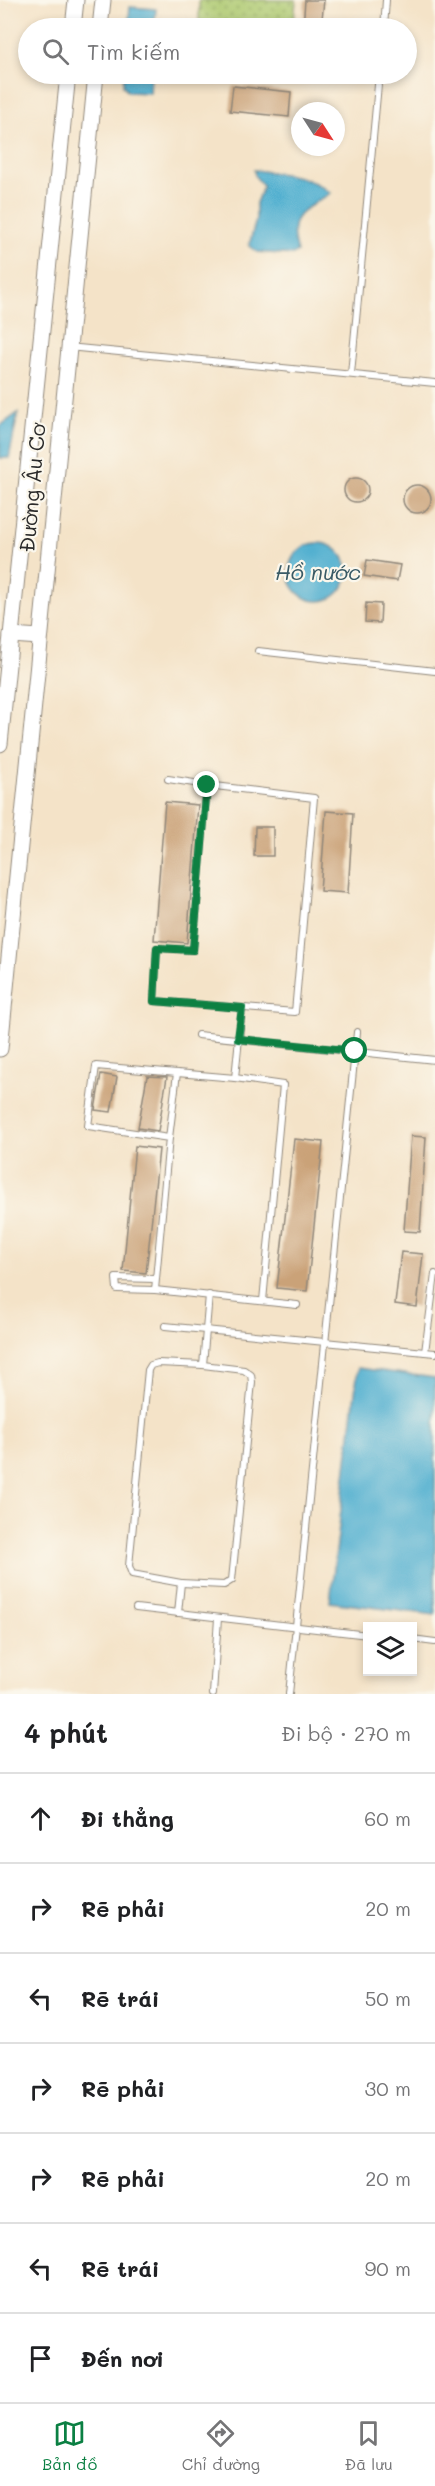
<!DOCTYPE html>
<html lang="vi">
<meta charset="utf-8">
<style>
:root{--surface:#fff;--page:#f2f2f2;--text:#202124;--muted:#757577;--line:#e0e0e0;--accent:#0b8043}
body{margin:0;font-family:Mali,sans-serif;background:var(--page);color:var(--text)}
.controls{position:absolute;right:18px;bottom:18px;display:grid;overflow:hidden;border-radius:0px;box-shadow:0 3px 9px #0003}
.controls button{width:54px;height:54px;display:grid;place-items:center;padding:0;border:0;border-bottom:2px solid var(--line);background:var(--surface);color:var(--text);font:30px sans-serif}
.compass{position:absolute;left:291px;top:102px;width:54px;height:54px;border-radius:50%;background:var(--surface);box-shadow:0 3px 9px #0003;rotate:126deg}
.stop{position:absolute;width:18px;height:18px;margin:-14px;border:4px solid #0b8043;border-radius:50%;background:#fff}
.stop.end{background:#0b8043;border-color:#fff;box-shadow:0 2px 6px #0008}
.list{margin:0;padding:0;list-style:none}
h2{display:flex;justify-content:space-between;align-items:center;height:78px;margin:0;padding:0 24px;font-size:26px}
h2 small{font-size:20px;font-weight:400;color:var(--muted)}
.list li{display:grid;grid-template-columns:39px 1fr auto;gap:18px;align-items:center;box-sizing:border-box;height:90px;padding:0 24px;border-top:2px solid var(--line)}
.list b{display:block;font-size:22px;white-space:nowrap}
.list em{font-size:20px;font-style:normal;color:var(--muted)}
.icon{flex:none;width:33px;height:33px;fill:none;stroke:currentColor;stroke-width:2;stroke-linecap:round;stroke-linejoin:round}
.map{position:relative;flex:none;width:435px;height:1694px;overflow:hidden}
.search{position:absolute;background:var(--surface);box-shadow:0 3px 9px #0003;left:18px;right:18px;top:18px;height:66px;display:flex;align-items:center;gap:15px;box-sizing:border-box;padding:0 21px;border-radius:33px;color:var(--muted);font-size:22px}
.sheet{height:708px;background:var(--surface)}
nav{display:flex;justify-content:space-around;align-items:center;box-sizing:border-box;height:84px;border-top:2px solid var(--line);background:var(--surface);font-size:16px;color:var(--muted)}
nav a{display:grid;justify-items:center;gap:3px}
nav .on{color:var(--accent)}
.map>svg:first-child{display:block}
</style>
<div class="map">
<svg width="435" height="1694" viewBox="0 0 435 1694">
<defs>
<pattern id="garden-dots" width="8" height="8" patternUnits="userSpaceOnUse" patternTransform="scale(1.5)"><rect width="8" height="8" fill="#adc96f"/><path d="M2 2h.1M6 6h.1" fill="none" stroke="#8da35b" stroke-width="1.8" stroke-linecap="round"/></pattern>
</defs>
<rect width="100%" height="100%" fill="#fbf7ec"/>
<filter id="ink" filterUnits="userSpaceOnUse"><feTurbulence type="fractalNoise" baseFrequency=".0167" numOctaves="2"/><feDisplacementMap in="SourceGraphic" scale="12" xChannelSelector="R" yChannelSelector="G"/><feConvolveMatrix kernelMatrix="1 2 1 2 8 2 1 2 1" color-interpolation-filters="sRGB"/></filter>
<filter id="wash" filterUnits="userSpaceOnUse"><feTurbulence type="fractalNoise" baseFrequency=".008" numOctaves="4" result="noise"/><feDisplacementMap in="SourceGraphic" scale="24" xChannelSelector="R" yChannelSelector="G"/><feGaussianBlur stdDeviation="1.35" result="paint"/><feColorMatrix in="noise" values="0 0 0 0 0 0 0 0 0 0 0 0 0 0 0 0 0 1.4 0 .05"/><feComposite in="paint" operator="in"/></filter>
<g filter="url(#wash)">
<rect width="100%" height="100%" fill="#f4e3c8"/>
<polygon fill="url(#garden-dots)" stroke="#6c7a4d" stroke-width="1.5" points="199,0 296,0 293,28 199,22"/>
<g fill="#52b0d0" stroke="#3e6e7e" stroke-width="1.5">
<polygon points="130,7 156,9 154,28 128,28"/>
<polygon points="124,74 151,74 150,93 128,92 123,85"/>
<path d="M254,170C285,174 305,174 331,193C304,211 285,214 297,252L293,255L257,252L249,246L256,220V203L263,186L255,176Z"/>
<polygon points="18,413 9,458 0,458 0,426"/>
<circle cx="318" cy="572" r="29"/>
<polygon points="358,1368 435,1378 435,1615 330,1602"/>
</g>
<g id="blocks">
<g fill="#caa278">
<polygon points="305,0 324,0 321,28 303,28"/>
<polygon points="233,86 291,92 289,117 230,111"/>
<circle cx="356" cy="490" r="12"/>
<circle cx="417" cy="499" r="14"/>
<polygon points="367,560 400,565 397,581 364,576"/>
<polygon points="366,603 381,604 380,623 365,622"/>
<polygon points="165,802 198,805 187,943 154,940"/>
<polygon points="326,811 353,813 348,893 320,891"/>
<polygon points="255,827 273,827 273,856 254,856"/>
<polygon points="101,1074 117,1077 111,1112 95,1110"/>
<polygon points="147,1076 167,1077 158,1131 138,1128"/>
<polygon points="411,1136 426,1137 420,1232 404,1231"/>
<polygon points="294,1139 323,1142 307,1291 277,1288"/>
<polygon points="135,1146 159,1149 146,1273 123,1271"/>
<polygon points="401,1252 423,1254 417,1307 395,1304"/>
</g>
</g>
</g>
<g filter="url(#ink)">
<use href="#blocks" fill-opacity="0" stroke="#90877a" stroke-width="1.5"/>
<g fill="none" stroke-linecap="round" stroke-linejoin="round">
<defs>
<g id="service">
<polyline points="384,28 386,0"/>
<polyline points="68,347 435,383"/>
<polyline points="351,374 379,74"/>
<polyline points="258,651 435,671"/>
<polyline points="168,779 207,785"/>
<polygon points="207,785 314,798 295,1012 154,1001 157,948 193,950"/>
<polyline points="198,1035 435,1060"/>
<polyline points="235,1078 283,1085 263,1301"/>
<polyline points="169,1138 177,1073"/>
<polyline points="155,1279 116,1278 117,1289 155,1290 169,1138 88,1126 96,1066 235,1078 242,1008"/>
<polyline points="155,1290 297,1305"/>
<polyline points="165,1326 435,1353"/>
<polyline points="425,1352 435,1274"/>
<polyline points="181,1583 224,1585 232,1580 252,1382 251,1375 244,1370 203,1365"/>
<polyline points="136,1608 368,1635"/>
<polyline points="178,1613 181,1583 132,1574 129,1566 148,1370 151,1365 158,1363 203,1365 209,1295"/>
<polyline points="412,1639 435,1642"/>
<polyline points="213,1694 218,1618"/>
<polyline points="289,1694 357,1032"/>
</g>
<g id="tertiary">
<polyline points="73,28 76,0"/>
<polyline points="100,28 103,0"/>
<polyline points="11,635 40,637"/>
<polyline points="0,744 68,74"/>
<polyline points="0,1049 96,74"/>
</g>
</defs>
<use href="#service" stroke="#90877a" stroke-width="8"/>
<use href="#tertiary" stroke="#90877a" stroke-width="17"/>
<use href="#service" stroke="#fff" stroke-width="6"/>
<use href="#tertiary" stroke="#fff" stroke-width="15"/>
</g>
</g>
<g fill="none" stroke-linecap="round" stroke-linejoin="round" filter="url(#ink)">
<polyline stroke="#0b8043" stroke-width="8" points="207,785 193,950 157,948 154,1001 242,1008 238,1039 355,1051"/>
</g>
<g text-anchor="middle" stroke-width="4.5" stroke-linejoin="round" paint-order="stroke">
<g font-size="21" fill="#2b2b2b" stroke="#fbf7ec">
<text transform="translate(33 488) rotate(-85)" y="7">Đường Âu Cơ</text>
</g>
<g font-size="22" font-style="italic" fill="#395a65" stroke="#fbf7ec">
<text x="318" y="580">Hồ nước</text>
</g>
</g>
</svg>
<div class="controls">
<button><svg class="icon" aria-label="layers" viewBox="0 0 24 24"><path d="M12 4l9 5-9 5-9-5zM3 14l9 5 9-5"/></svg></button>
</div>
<svg class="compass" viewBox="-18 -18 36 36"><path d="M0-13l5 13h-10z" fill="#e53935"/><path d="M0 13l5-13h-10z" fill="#757577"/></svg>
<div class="stop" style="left:355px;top:1051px"></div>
<div class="stop end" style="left:207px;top:785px"></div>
<div class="search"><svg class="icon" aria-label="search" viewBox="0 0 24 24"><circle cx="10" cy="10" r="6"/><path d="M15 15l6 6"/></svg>Tìm kiếm</div>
</div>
<section class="sheet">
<h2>4 phút<small>Đi bộ · 270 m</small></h2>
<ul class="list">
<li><svg class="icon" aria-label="ahead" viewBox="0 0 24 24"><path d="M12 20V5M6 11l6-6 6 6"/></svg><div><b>Đi thẳng</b></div><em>60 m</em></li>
<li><svg class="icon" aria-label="right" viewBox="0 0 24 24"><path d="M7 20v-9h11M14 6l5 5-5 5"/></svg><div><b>Rẽ phải</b></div><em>20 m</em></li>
<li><svg class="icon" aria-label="left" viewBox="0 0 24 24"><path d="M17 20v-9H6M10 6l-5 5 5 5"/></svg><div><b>Rẽ trái</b></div><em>50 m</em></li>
<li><svg class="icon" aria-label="right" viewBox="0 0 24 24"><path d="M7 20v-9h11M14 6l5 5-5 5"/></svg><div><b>Rẽ phải</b></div><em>30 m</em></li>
<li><svg class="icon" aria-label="right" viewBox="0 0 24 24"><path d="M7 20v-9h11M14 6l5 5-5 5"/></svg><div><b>Rẽ phải</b></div><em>20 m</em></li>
<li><svg class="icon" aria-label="left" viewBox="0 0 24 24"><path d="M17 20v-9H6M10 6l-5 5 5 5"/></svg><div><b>Rẽ trái</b></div><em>90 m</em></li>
<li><svg class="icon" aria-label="arrive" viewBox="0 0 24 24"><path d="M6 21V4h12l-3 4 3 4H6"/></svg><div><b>Đến nơi</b></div></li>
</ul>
</section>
<nav>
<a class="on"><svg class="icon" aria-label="map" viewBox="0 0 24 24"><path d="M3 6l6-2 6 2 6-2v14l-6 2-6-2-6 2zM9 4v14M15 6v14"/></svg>Bản đồ</a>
<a><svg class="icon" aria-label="directions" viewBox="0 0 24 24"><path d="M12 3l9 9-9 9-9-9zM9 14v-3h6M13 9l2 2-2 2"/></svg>Chỉ đường</a>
<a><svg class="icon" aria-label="saved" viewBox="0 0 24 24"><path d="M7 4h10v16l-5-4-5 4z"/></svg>Đã lưu</a>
</nav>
